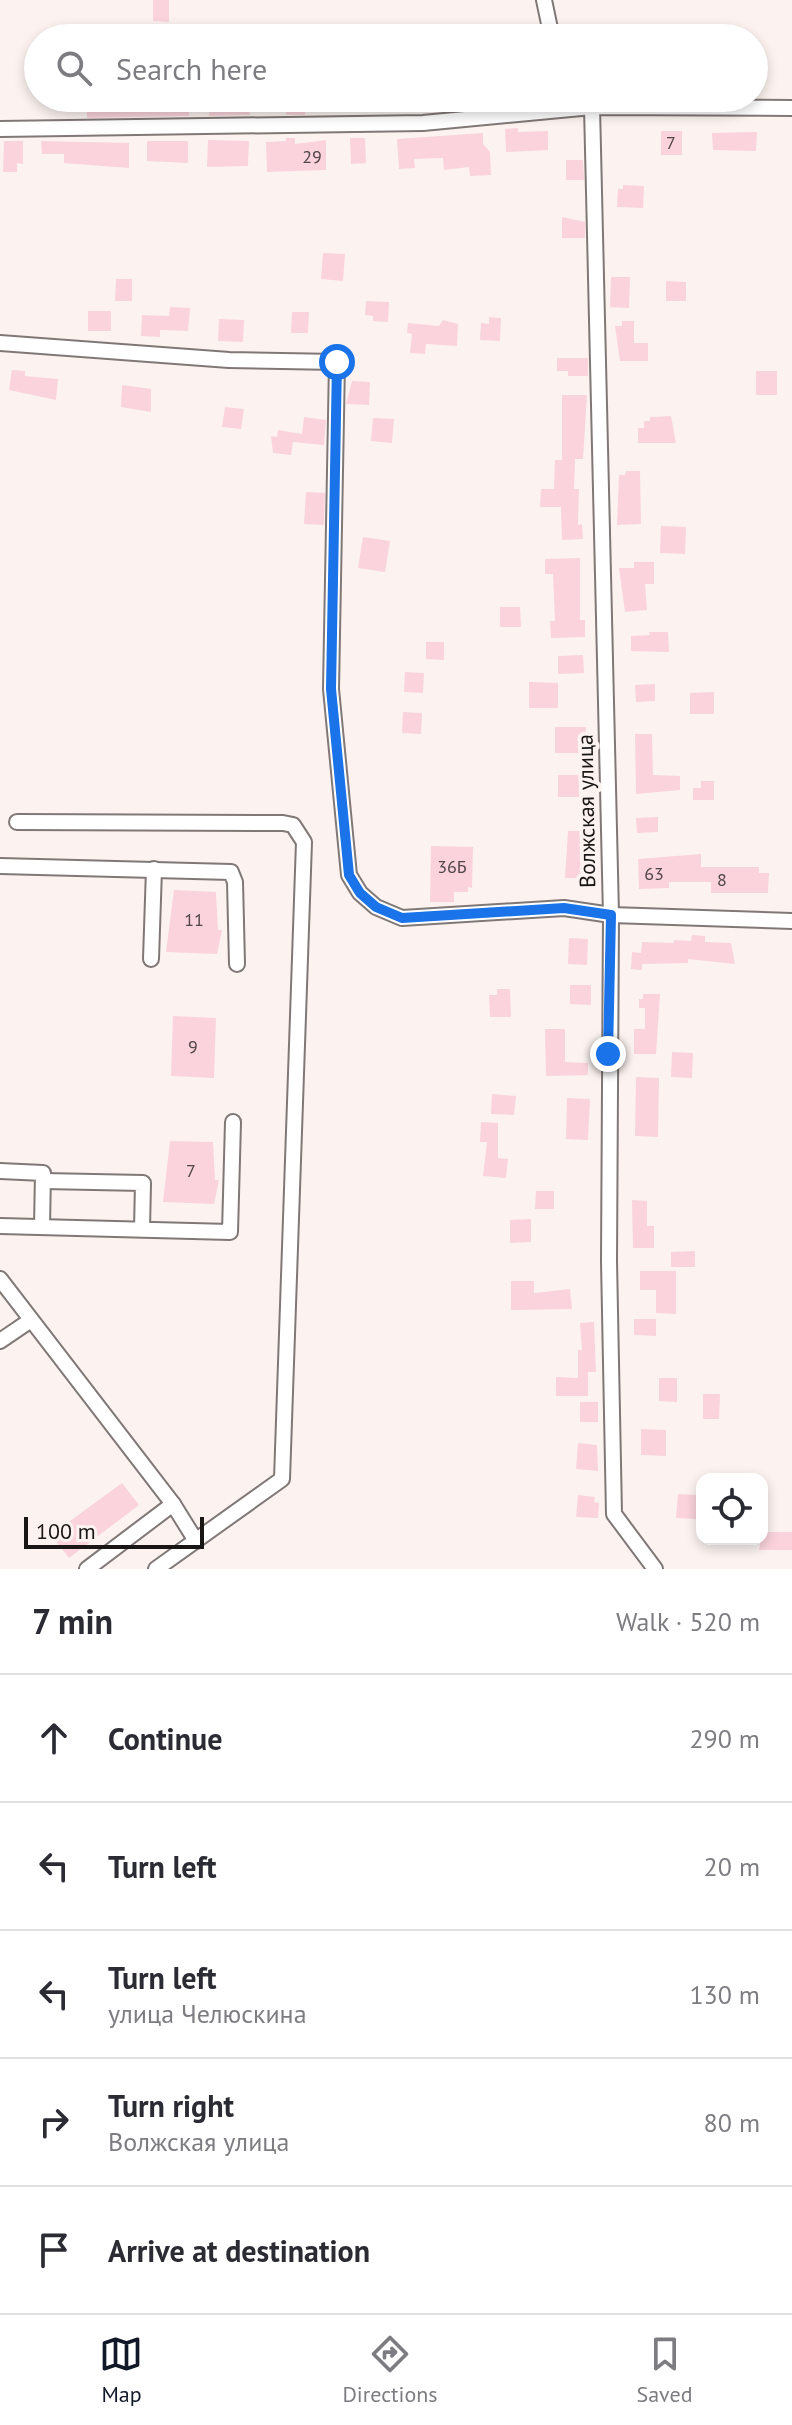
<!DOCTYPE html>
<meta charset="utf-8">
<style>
:root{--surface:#fff;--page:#f7f7f7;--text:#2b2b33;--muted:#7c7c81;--line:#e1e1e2;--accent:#111827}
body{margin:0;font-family:"PT Sans",sans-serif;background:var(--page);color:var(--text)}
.controls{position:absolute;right:24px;bottom:24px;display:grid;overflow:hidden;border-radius:16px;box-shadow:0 4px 12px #0003}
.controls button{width:72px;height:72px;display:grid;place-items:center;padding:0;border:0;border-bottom:2px solid var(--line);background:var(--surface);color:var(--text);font:40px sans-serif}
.scale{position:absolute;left:24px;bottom:20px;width:180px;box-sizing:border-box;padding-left:8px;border:4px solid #191615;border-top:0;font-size:22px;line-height:28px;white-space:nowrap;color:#191615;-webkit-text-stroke:6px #fcf3f0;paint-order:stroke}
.stop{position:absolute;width:24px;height:24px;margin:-18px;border:6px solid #1a73e8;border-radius:50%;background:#fff}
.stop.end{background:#1a73e8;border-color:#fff;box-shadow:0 2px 8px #0008}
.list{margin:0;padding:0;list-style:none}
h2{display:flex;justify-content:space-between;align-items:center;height:104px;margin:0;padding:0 32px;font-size:34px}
h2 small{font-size:26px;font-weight:400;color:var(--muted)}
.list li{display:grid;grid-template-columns:52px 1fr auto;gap:24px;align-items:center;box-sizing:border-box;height:128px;padding:0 32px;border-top:2px solid var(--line)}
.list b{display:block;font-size:30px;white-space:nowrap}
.list p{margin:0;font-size:26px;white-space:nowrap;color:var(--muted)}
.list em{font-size:26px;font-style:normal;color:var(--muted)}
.icon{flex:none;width:44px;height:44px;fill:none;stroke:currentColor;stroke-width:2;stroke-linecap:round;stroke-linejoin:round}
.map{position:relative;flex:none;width:792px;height:1569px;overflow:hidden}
.search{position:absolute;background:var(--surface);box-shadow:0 4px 12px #0003;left:24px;right:24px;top:24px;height:88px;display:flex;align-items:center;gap:20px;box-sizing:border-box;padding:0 28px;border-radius:44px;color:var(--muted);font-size:30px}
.sheet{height:744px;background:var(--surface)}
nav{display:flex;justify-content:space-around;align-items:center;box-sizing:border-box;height:112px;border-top:2px solid var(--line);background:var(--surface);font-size:22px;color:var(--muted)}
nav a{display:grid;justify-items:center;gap:4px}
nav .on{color:var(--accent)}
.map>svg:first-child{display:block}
</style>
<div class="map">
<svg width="792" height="1569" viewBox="0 0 792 1569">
<rect width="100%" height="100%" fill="#fcf3f0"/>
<g fill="#fad3dc">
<polygon points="153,0 169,0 169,22 153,21"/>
<rect x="286" y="98" width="19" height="17"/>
<polygon points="172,99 189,99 189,116 87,118 87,104 142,108 142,104 172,104"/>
<polygon points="237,100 250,100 250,115 209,116 210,102 237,103"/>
<polygon points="518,128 518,132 548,131 548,150 506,152 505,129"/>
<rect x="661" y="131" width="21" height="24"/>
<polygon points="757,132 756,151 713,150 712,133"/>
<polygon points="483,133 483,144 490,152 491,175 470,176 469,167 444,170 443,158 414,159 415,168 399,169 397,139"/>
<polygon points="286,138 295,138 295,144 326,140 326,170 267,172 266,142 286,141"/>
<polygon points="350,138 365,138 366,163 351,164"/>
<polygon points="208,140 249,141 248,166 207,167"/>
<polygon points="4,141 23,141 23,164 17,163 17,172 3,172"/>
<polygon points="41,141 129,143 129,168 64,163 64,154 42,154"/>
<polygon points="147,141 188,141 188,163 147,161"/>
<polygon points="566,160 583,160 584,180 566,180"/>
<polygon points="623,185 644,186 643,208 617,207 618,189 623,189"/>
<polygon points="562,217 585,222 585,238 562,238"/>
<polygon points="323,253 345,254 343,281 321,279"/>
<polygon points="611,277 630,277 629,308 610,307"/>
<polygon points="116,279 132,279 132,301 115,301"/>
<polygon points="666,281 686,282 686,301 666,301"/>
<polygon points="366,301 389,302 388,322 373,321 373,316 365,315"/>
<polygon points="170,307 190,308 188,331 160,330 160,337 141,336 142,315 169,316"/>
<rect x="88" y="311" width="23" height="20"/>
<polygon points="292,312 309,312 308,333 291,333"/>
<polygon points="489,317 501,318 500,341 480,340 481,323 489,324"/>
<polygon points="219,319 244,320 243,342 218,341"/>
<polygon points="443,320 458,324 457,346 426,344 425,354 410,353 412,334 407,333 408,323 439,326"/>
<polygon points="622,321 634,321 634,343 648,343 648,361 620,361 615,326 622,326"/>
<polygon points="557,358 588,358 588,376 568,376 568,371 557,371"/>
<polygon points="12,370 25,371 25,376 58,379 56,400 9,390"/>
<rect x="756" y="371" width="21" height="24"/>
<polygon points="352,381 370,382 369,405 346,404"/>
<polygon points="122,385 151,389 151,412 121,407"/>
<polygon points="562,395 587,395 583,459 575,459 574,489 579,489 578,525 582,524 583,539 562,540 561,507 540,507 541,489 554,489 555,460 562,460"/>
<polygon points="225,407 244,409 241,429 222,427"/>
<polygon points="671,416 676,443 638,443 638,428 644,428 644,421 650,421 650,417"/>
<polygon points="304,417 326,420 324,445 293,442 291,455 273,453 271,436 277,437 278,430 302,434"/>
<polygon points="373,418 394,419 392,443 371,441"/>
<polygon points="626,471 640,471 641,524 617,525 619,475 625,475"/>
<polygon points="306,492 325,493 324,525 304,524"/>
<polygon points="661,526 686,527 685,554 660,553"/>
<polygon points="363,537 390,541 385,572 358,568"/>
<polygon points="580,558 580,620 585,620 585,637 551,638 550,621 555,621 553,574 545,574 545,559"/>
<polygon points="634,562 654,562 654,584 645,584 647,610 625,612 619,568 634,568"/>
<polygon points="500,607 520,607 521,627 500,627"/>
<polygon points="649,632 668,632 669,652 631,651 631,636 650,635"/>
<polygon points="426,642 444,642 444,660 426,659"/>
<polygon points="583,655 584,673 558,674 558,656"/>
<polygon points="405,672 424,673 423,693 404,692"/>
<polygon points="529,682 558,683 558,708 529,708"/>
<polygon points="655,684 655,701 636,702 635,685"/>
<polygon points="714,692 714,714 690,714 690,693"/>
<polygon points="403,712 422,713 421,734 402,733"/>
<polygon points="555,727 586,727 585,753 555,753"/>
<polygon points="635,734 652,734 653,775 680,776 680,790 636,794"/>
<rect x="558" y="775" width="21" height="22"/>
<polygon points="701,781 714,781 714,800 693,800 693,788 701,788"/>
<polygon points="658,817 658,832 637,833 636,818"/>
<polygon points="568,831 585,831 585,878 565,878"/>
<polygon points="431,846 473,847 472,888 468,887 468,892 454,892 454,902 430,902"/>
<polygon points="701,854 701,867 759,867 759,873 769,873 768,893 711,893 711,882 669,882 669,888 639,889 638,859"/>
<polygon points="174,890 216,892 218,930 222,930 217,954 166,952"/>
<polygon points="692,935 705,936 705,942 731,943 735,964 688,959 688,963 642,964 642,970 631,969 632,952 641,953 642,942 674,943 674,940 691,941"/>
<polygon points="569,938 588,939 587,965 568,964"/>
<polygon points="570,985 591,985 591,1005 570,1004"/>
<polygon points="497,989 510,989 511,1017 490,1017 489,995 497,995"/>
<polygon points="643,994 660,994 656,1054 634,1054 634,1029 645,1029 645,1008 639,1008 639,999 643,999"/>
<polygon points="173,1016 216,1018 214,1078 171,1076"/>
<polygon points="545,1029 565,1029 565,1062 588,1063 588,1075 546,1076"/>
<polygon points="672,1052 693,1053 692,1078 671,1077"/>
<polygon points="636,1077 659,1078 658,1137 635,1136"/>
<polygon points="492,1094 516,1096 514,1115 491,1114"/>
<polygon points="567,1098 590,1099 588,1140 566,1139"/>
<polygon points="481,1122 498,1123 498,1158 508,1159 506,1178 483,1176 487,1142 480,1142"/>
<polygon points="170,1141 213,1142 215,1180 219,1180 214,1204 163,1202"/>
<polygon points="536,1191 554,1191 554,1209 535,1209"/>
<polygon points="632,1200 647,1201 647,1226 654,1226 654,1248 633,1248"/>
<polygon points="531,1219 531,1242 510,1243 510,1220"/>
<polygon points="695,1251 695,1267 671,1267 671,1252"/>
<polygon points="640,1271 676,1271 676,1314 656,1313 656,1290 640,1290"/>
<polygon points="511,1281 534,1281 534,1293 570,1289 572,1309 511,1310"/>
<polygon points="634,1319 656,1319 656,1336 634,1335"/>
<polygon points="594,1322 596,1372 588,1372 588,1396 556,1396 556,1377 578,1378 578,1350 582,1350 580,1323"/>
<polygon points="659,1378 677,1378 677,1402 659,1401"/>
<polygon points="703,1394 720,1394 719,1419 703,1419"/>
<rect x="580" y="1402" width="18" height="20"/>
<polygon points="641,1429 666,1430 666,1456 641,1455"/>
<polygon points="578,1443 597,1445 598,1471 576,1469"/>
<polygon points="122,1483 139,1505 69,1558 51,1535"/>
<polygon points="678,1494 697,1495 696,1519 676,1518"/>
<polygon points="578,1495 595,1497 594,1502 599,1503 598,1518 576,1517"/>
<polygon points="762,1532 792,1532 792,1550 759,1550"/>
</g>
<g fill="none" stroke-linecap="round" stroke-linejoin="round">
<defs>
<g id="minor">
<polyline points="544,0 552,38"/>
<polyline points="592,107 611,915 609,1261 614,1514 655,1569"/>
<polyline points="0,129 423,123 592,107 792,108"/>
<polyline points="0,343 229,360 337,362 331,689 349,875 360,893 376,907 402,918 564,908 611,915 792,921"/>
<polyline points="17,822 283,823 293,825 304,842 282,1479 156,1569"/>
<polyline points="0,866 231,872 235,882 237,964"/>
<polyline points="151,959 154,869"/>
<polyline points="0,1171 43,1173 42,1227"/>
<polyline points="44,1181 143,1183 142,1229"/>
<polyline points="0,1226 230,1232 233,1122"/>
<polyline points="0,1279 173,1504 196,1541"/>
<polyline points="0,1341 31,1320"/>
<polyline points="87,1569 173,1504"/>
</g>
</defs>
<use href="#minor" stroke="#807876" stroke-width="18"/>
<use href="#minor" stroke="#fff" stroke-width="14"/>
</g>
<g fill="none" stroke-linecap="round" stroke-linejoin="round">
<polyline stroke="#1a73e8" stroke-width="10" points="337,362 331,689 349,875 360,893 376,907 402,918 564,908 611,915 608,1054"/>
</g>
<g text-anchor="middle" stroke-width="8" stroke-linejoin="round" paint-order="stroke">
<g font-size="18" fill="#514547">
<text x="671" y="149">7</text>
<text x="312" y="163">29</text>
<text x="452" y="873">36Б</text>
<text x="654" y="880">63</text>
<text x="722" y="886">8</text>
<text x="194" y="926">11</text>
<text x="193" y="1053">9</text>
<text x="191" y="1177">7</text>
</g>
<g font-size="22" fill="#191615" stroke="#fcf3f0">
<text transform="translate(586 811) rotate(-91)" y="8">Волжская улица</text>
</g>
</g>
</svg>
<div class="controls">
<button><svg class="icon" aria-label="locate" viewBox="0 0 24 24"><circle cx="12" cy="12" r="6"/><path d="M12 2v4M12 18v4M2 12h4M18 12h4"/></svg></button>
</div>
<div class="scale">100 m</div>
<div class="stop" style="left:337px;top:362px"></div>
<div class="stop end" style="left:608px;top:1054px"></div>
<div class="search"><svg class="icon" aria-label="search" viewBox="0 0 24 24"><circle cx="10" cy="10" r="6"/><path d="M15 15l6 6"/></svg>Search here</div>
</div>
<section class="sheet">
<h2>7 min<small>Walk · 520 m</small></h2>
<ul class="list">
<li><svg class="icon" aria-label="ahead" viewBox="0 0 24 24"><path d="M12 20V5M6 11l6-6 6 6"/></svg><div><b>Continue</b></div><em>290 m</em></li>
<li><svg class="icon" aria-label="left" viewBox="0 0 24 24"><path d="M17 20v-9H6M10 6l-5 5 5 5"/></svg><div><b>Turn left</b></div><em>20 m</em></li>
<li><svg class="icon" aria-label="left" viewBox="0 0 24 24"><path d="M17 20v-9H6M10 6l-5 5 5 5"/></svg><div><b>Turn left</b><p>улица Челюскина</p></div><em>130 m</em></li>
<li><svg class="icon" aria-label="right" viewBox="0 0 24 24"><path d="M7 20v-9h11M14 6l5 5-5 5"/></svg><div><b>Turn right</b><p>Волжская улица</p></div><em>80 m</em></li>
<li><svg class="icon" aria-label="arrive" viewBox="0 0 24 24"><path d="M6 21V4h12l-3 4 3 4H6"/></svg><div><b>Arrive at destination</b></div></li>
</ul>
</section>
<nav>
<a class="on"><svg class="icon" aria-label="map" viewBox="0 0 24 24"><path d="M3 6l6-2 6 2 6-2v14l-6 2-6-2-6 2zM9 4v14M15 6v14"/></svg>Map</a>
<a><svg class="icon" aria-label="directions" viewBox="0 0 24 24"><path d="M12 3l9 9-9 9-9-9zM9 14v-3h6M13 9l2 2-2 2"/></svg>Directions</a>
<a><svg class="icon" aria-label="saved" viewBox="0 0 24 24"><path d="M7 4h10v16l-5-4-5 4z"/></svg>Saved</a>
</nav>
